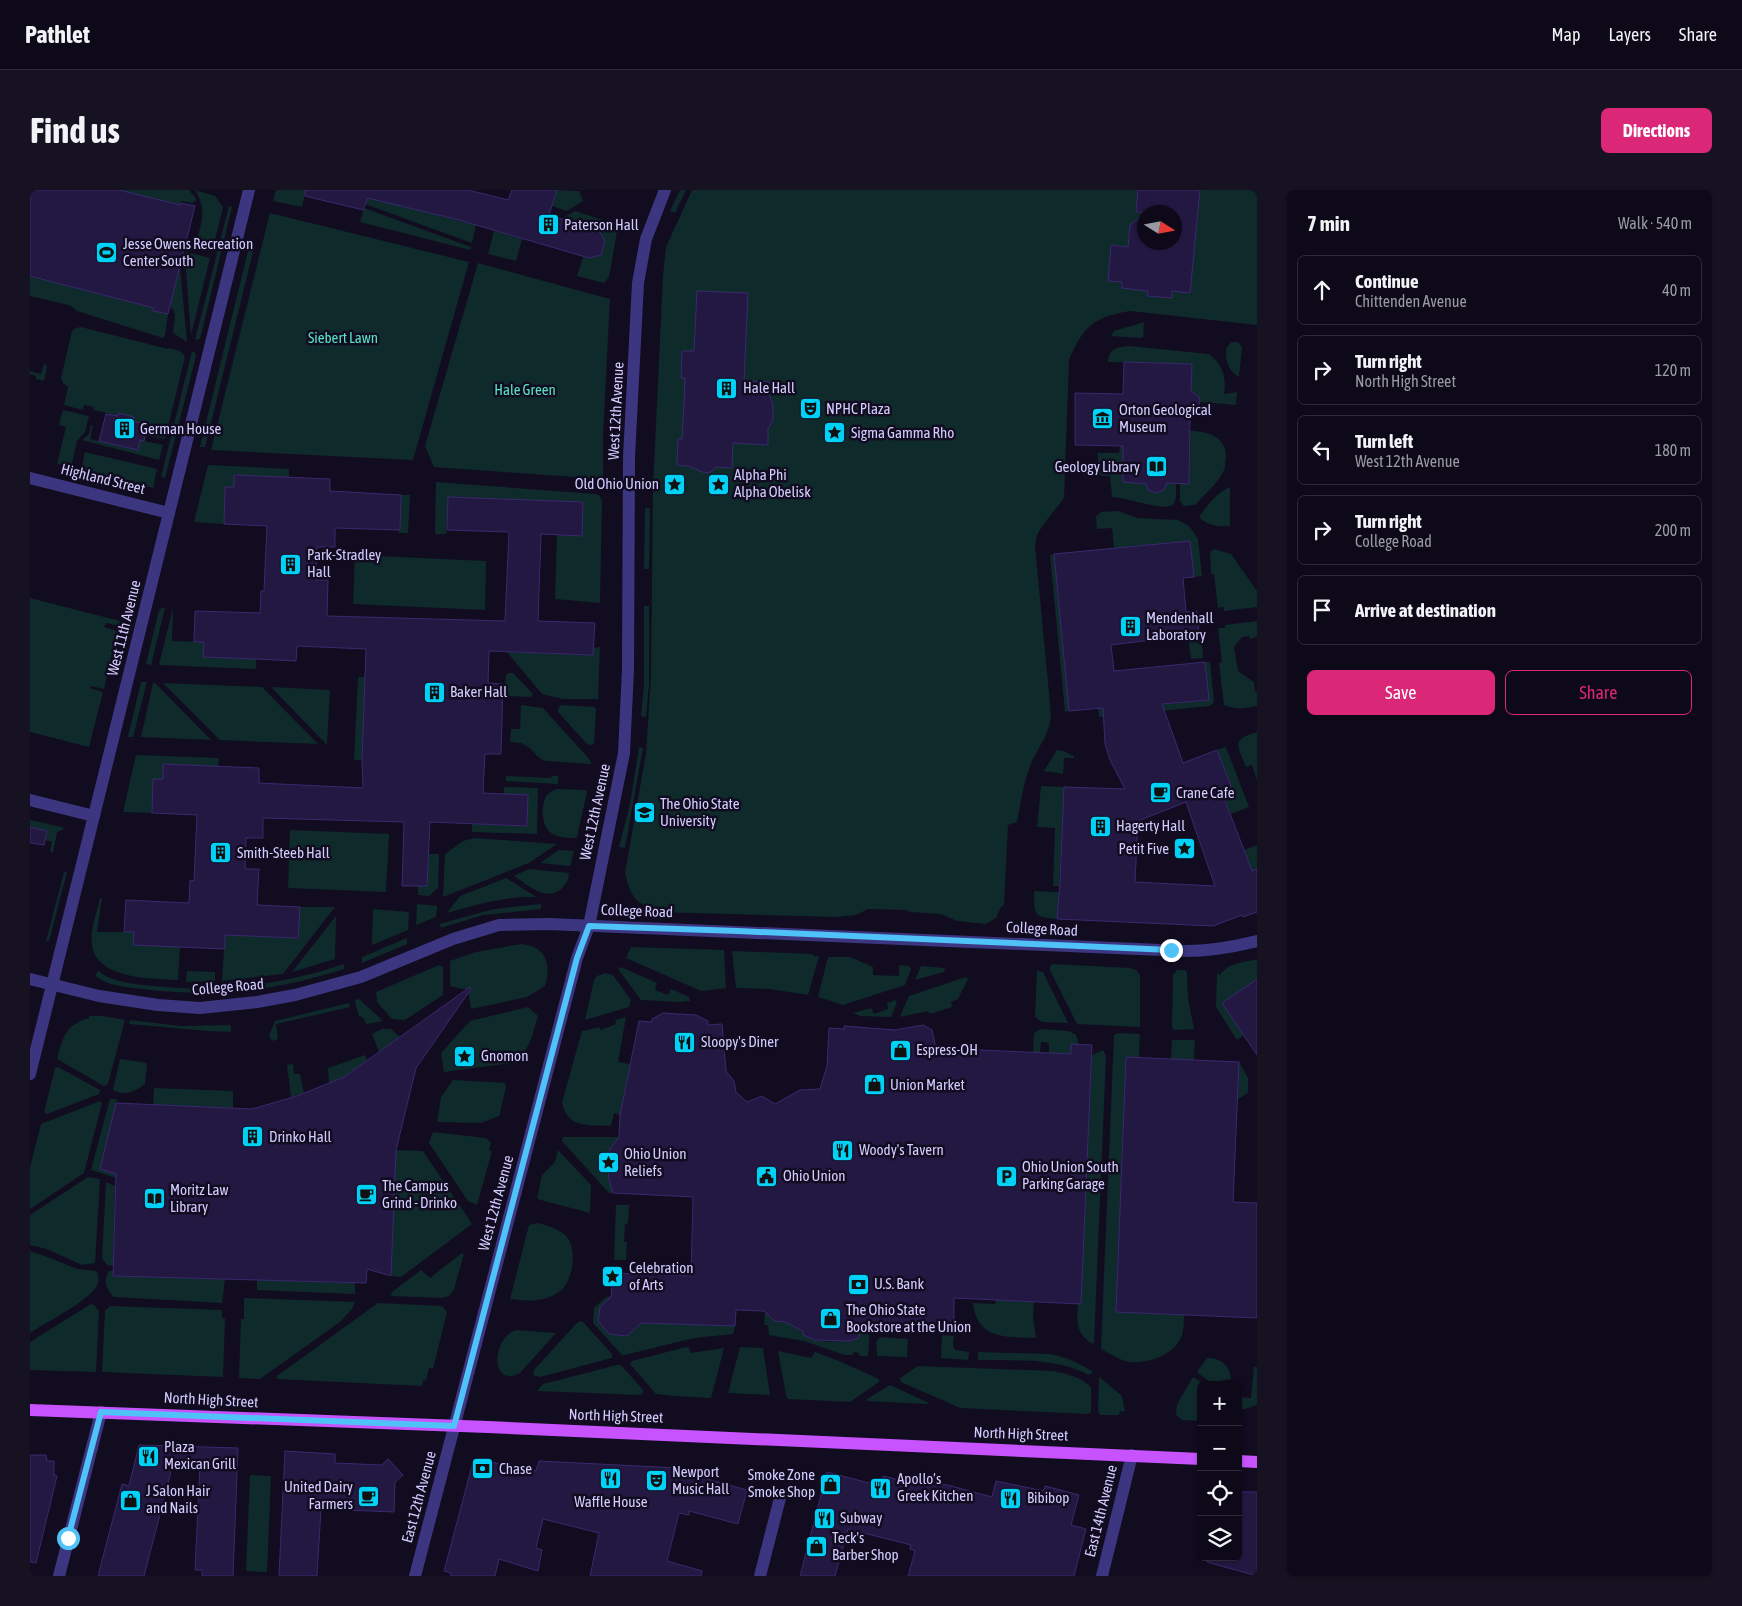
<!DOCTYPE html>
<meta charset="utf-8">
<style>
:root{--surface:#0d0918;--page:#161221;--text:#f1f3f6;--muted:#9a9aa2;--line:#2d2a37;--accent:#db2777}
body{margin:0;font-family:"Asap Condensed",sans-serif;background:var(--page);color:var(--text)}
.controls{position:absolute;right:15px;bottom:15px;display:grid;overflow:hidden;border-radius:8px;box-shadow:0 1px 4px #0004}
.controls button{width:45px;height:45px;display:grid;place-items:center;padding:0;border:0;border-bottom:1px solid var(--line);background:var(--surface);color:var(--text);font:25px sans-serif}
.compass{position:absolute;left:1107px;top:15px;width:45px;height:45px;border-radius:50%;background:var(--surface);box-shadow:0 1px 4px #0004;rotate:101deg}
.stop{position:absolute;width:15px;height:15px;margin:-11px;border:4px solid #4fc3f7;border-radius:50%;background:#fff}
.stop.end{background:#4fc3f7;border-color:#fff;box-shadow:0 1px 5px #0008}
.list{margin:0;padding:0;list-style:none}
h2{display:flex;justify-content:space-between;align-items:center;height:65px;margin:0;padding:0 20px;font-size:21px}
h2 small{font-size:16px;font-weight:400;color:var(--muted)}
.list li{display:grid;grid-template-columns:32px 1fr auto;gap:15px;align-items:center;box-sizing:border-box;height:70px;margin:0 10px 10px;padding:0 10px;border:1px solid var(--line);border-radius:8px}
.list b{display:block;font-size:19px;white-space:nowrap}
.list p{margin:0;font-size:16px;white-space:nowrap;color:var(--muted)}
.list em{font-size:16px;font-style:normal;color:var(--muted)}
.actions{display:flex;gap:10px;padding:15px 20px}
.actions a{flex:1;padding:11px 0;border:1px solid var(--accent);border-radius:8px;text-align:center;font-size:18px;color:var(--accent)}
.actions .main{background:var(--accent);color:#fff}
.icon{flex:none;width:28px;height:28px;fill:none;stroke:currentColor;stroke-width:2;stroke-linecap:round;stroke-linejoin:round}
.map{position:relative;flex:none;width:1227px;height:1386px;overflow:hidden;border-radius:8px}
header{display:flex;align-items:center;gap:30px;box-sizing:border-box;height:70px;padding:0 25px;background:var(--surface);border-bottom:1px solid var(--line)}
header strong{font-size:24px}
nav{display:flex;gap:28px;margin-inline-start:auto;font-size:18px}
.intro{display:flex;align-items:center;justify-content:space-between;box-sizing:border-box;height:120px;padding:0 30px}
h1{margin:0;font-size:35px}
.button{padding:12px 22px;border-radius:8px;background:var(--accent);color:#fff;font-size:18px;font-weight:700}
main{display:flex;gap:30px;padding:0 30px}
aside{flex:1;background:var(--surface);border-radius:8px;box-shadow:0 1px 4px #0004}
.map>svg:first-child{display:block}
</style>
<header>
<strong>Pathlet</strong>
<nav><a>Map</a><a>Layers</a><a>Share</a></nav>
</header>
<div class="intro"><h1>Find us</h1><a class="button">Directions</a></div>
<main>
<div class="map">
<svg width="1227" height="1386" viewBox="0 0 1227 1386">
<rect width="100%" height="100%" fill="#110c20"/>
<g fill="#0f2a2b" fill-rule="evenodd">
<polygon points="89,0 159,0 167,10 162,13 151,11 150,15"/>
<path d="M165,0L185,6L193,17L183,58L167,54V51C172,29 177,20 165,0Z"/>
<polygon points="246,0 276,0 272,17 243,11"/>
<polygon points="527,0 549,1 553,11 537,21 522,16"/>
<polygon points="650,0 656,0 645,23 640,21"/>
<path d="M662,0H1227V135L1100,121C1063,127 1053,137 1039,170L1034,308L1013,335L1007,345L1005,356L1021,524C1020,543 1010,555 1002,571C994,589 991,612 987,632L978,635L974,715L971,717L966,728L956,734L927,731L911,724L881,722L876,720L838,719L826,725L807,727L627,722C604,712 601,707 595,683L616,563L621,486L623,297L633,86L636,57ZM1114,22H1144V52H1114Z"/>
<polygon points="336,7 446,35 442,53 335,14"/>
<polygon points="199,16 202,17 170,149 165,150"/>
<polygon points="334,18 441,57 440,60 330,32"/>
<polygon points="545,21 582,33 582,31 588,36 579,87 574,93 547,86 553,67 559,68 571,65 575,51 569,41 531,29"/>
<polygon points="240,23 439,72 383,270 181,260"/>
<polygon points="464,41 492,49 486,71 458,64"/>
<polygon points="219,57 224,58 175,257 170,257"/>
<polygon points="156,62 180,68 161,145 155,68"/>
<polygon points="448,73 580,109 573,245 573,289 404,277 395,256"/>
<polygon points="150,77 157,152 143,143 145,125 143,119 140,117"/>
<polygon points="0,86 124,118 124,121 138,124 135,146 133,148 47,121 43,117 38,115 0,106"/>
<polygon points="1114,132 1113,148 1081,146 1084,141"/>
<path d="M51,137L138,159L139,158C146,160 152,160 155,167L135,249L115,245L117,234L103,231L104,227L89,224L88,226L64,220V217L54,215L53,220L34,215L38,197L33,193L31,188L42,141L46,138Z"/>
<path d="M1201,152H1208L1212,157L1209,187C1198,181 1194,169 1197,157Z"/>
<path d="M1099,156L1179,164C1192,174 1197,187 1194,204L1207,202L1206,215L1170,212L1169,207L1161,203V174L1078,172C1078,159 1088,157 1099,156Z"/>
<polygon points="162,161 165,163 166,166 135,288 131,287"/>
<polygon points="14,173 17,176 14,191 6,189 6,186 0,184 0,181 11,184"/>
<polygon points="33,220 59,226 55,242 47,251 41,277 27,274 36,237 29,235"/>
<polygon points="61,235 63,236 60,249 107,260 110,250 133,255 129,270 52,250 59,244"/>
<path d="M1160,241C1177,241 1197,247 1196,267C1195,272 1196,278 1193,282C1188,293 1173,306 1165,315L1154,316L1150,311V293H1159Z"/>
<path d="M1090,256H1093V292L1117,294L1118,300L1126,303L1134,300L1136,293H1146C1146,299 1147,309 1144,313C1138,324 1094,306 1082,307L1080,286H1072L1068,284V263H1089Z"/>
<polygon points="55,262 127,279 123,298 116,296 115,293 108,292 105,293 51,280"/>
<polygon points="178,275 259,279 259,288 204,285 204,297 195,297 194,334 164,332"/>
<polygon points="406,292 566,304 570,306 572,311 570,413 525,409 527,345 418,308 416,344 405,344"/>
<path d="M1200,297V336C1188,337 1178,336 1169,327C1178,315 1186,303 1200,297Z"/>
<polygon points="371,305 380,305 378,343 368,343 370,340"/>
<polygon points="615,318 620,318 619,379 614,379"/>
<polygon points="1088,321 1107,328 1148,330 1159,336 1168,349 1172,386 1164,387 1160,351 1084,358 1082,338 1067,339 1066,326 1071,322"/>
<polygon points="1184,359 1201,364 1227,401 1227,417 1194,421 1194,417 1188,418 1184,384 1181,384 1180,362"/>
<polygon points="1024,364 1039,521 1035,522 1020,365"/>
<polygon points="325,365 456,371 455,420 323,414"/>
<polygon points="0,408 90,431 89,436 76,433 74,437 87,441 74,499 61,496 60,498 73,502 59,557 0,542"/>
<polygon points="614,416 619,416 619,495 616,527 611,526 614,495"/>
<polygon points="132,418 135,418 121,475 116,474 129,420"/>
<polygon points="143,418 142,451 174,452 173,467 226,469 226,479 129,475"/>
<path d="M1227,431V447L1220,449L1219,446L1212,447L1204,457L1208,481L1224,492L1225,501L1227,502V516C1216,518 1205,520 1194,515L1189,473L1192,472L1188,438H1195V435Z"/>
<polygon points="1171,444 1173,468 1161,469 1158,445"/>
<polygon points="570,457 568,509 533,509 512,504 477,462 563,465 564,458"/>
<polygon points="1175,472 1180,472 1184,512 1180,516 1069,527 1068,518 1094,516 1095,518 1178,510"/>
<polygon points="479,483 483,483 503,504 500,507 477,506 475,502 476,485"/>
<polygon points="328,487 335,487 332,570 324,570"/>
<polygon points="111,492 117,492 103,547 98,547"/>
<polygon points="123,493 125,493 181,550 111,547"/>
<polygon points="133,493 232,497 288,554 190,550"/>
<polygon points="241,497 300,500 297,554 296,554"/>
<polygon points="491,515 513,518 560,570 561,574 515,571 508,567 500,558 491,553 480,552 481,539 490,539"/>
<polygon points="531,515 564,517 566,519 564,553 562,555 557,554 528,522 528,519"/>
<path d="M1227,542V590L1222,575L1216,577C1208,555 1200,550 1227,542Z"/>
<polygon points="609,557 613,558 595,658 589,657 600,614"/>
<polygon points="1196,557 1219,617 1201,624 1192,600 1201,595 1187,560"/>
<polygon points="1027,560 1033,561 1044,566 1044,568 1034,568 1033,584 1014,581"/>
<polygon points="106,565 189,568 188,577 134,574 133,589 123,589 122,623 93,622"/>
<polygon points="476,586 521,588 522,586 528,586 528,594 476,591"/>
<polygon points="1011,596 1034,597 1029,696 1023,696 1025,638 1007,637"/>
<polygon points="474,597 508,598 507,644 442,642 442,634 497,636 498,605 474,604"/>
<path d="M527,599L556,600L557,602L547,647L546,648C538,648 530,648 523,644C511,638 510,615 517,605C520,602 523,600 527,599Z"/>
<polygon points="0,630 32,637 34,639 27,642 23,663 20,662 22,652 15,650 17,641 0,637"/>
<polygon points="260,640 359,644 356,702 258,698"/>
<polygon points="444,648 527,654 499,673 413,707 415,664 433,651"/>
<polygon points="1227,655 1227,679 1222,681 1214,660"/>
<polygon points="529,660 544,661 540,676 510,673"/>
<polygon points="399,664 409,664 408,698 399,706 388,705 388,696 397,696"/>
<path d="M499,679L539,683C539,688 537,693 533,697C518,714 498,695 484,686Z"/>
<polygon points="34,682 37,682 19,751 16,751"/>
<path d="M476,688L505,706V707C475,706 446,715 417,723L430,706Z"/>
<path d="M1004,701L1029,702L1027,729C1002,727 1005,725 1004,701Z"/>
<path d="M70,708H72L67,742H104L150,757L148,790C122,789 65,789 62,754C60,739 67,723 70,708Z"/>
<polygon points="387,714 407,716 406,727 386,735"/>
<polygon points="511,714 511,719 453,725 411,738 409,734 464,719"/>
<polygon points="270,717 305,717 253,784 192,791 195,745 268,748"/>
<polygon points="343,719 379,722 378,740 342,755"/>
<polygon points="306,726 305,769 262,782"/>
<polygon points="377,748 377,754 332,773 332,767"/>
<path d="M491,754C516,756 522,774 515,796L497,807L441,819L438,800L420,796V771L446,762Z"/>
<polygon points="601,757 694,760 696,798 671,801 596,768"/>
<polygon points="702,761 783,764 783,766 789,766 778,805 740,799 706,798"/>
<polygon points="798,767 820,767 843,777 843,785 869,786 869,775 879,776 881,779 875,795 813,815 788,807"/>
<path d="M1227,769V789L1192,813L1214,845L1207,850L1186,817L1187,783L1190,785C1199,772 1213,773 1227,769Z"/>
<path d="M314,774V779C247,801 181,808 112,799C96,797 78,796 65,786L68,781C84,793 104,794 123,796C189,803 251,795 314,774Z"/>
<polygon points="1023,774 1100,778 1106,780 1110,785 1110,837 1047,834 1020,780 1020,776"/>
<polygon points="409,775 413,777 413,805 375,830 362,829 347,812 346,802"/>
<polygon points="891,776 914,778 915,780 914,782 885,790"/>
<polygon points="591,777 627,793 625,800 638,805 641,799 659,807 660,811 649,812 611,810 588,779"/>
<polygon points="1147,780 1155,780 1157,783 1158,809 1164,839 1143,840 1142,835 1143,785"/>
<polygon points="157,781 185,782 185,791 156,792"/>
<polygon points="1007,781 1013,782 1038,833 1012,832 1005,827"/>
<polygon points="575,783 583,785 601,810 599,817 555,830 564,790 567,786"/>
<polygon points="936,787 938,789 928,809 921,812 922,817 900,824 898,821 870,827 879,806"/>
<polygon points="329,809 353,831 336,834 334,828 329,826 326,816 325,810"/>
<polygon points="865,810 867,812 861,827 830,826 823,823 841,818 844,824 858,819 857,813"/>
<polygon points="319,813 320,817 246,834 248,849 242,851 239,846 245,831"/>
<path d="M498,817L508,826C502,845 500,863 481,873L414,882L411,863L440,831Z"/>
<path d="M59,826H73L95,830L78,894L74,896L27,869C33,847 35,835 59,828Z"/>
<path d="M596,827L588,872L600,874L590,925L584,923L581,936C559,935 537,939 532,912L552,841L569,837L571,840L586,834L585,830Z"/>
<polygon points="100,830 151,836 201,835 201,842 178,841 99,834"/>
<polygon points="352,839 361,839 370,847 349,862 342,844"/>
<polygon points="1011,839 1039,841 1046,845 1049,855 1041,855 1041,864 1019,863 1019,853 1011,852 1010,863 1003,862 1004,843"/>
<path d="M1088,843L1110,844L1109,868H1096L1086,1122L1154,1125C1154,1132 1154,1139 1152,1145C1145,1165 1119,1174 1099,1172C1089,1170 1079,1163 1071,1159L1084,845Z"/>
<polygon points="1142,850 1165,850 1164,870 1141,869"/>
<path d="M1073,860L1076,866L1064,1153L1063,1154C1045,1143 1047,1132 1048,1114L1051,1113L1062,865Z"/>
<polygon points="335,865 337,870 314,887 299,893 298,878"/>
<path d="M90,869L117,873L115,894C105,901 95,907 83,900Z"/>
<polygon points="1209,872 1218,888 1218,903 1208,909"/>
<polygon points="263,874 264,884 270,884 274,903 261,907 257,875"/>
<polygon points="28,877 70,900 69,904 17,924 14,922 25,878"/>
<polygon points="423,890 475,893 476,897 469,926 451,933 407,932 411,907"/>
<polygon points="124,898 203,901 203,918 123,915"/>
<polygon points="80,909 87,909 70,979 86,984 86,988 61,980"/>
<polygon points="70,911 72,913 54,983 0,1019 0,977 11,934"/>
<polygon points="403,942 456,948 461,953 459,960 462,961 447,1015 438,1011 399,953"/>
<polygon points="533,947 589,947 589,950 586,950 580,959 582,1003 579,1003 532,951"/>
<polygon points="366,960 393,961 442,1034 371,1087 361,1086"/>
<polygon points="528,960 561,995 560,1023 507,1009 512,985 525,972"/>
<polygon points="58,987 70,989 65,1073 52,1075 17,1059 0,1055 0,1025"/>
<polygon points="76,992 85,996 83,1076 77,1075 72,1068"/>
<polygon points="586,1015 599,1015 598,1033 595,1034 594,1052 597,1052 596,1070 584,1070"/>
<path d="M508,1033C518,1036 528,1038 536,1046C548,1059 543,1093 529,1102C513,1113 497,1111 480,1109L499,1035Z"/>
<path d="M0,1061L23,1069L47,1079L66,1081C70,1086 69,1094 65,1099C48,1117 21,1129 0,1143Z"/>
<polygon points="432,1063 434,1064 424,1099 419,1106 411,1108 361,1106 362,1102 391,1080 400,1088"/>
<path d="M79,1081H83V1086L195,1089L192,1113L84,1107C76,1100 73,1090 79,1081Z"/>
<polygon points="227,1090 325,1093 325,1104 227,1100"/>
<polygon points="582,1106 570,1117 568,1131 580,1144 597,1146 611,1133 705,1136 703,1144 664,1148 595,1165 592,1165 563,1133 564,1118 576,1107"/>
<polygon points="214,1108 215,1108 325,1112 322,1119 310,1132 230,1189 209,1188 211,1129 214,1129"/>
<path d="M966,1110L1004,1112L1003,1128L1006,1148C977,1147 947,1150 943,1113L965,1114Z"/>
<polygon points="348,1113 412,1116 417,1122 403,1179 399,1178 396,1191 393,1190 392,1196 247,1189 247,1186"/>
<polygon points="61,1114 64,1115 69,1121 66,1182 0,1180 0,1152"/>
<polygon points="80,1116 192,1120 192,1128 195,1128 193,1187 72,1182 75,1121"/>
<path d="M735,1121L740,1122L739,1127L744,1131L755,1132L758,1128L762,1133L763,1136C770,1139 776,1145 784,1149C793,1154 819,1151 829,1148L830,1141L840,1137L838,1166H829V1163L823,1162V1165H815L774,1151L739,1145L738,1135H734Z"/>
<polygon points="551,1131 554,1133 582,1164 582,1168 510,1187 503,1185 504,1180 547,1133"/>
<path d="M486,1140L526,1143L490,1183C460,1199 461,1148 486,1140Z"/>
<polygon points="912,1145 924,1146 923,1156 925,1160 939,1162 938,1170 911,1168"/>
<polygon points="850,1147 878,1149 877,1167 847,1166 846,1152"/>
<polygon points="656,1157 659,1158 661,1163 694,1158 681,1208 645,1206 626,1204 600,1174 602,1171"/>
<polygon points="710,1157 733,1158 740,1205 698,1203"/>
<polygon points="748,1161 781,1168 785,1162 809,1171 849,1189 849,1192 820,1212 758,1209 756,1205"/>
<path d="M948,1162L1019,1164C1035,1166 1048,1173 1062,1181V1183L1059,1185C1025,1167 985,1171 948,1170Z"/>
<path d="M1177,1168C1191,1168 1200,1175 1201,1189L1189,1191L1188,1195H1184L1167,1182Z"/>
<polygon points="587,1175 591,1175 613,1200 613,1203 610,1205 507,1201 513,1194"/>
<path d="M888,1176L1024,1181C1037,1184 1051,1187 1061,1197V1222L1058,1224L930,1218L871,1192L870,1188Z"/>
<polygon points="1224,1177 1227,1177 1227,1215 1215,1219 1208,1219 1208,1207 1221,1208"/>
<polygon points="1069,1187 1092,1206 1095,1222 1090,1221 1089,1225 1070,1225 1068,1221"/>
<polygon points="1163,1187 1175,1195 1171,1195 1171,1231 1152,1230 1146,1225 1147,1214"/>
<polygon points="860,1195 897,1212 898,1214 837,1211 837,1209"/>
<polygon points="220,1285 241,1286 237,1382 216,1381"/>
</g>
<g fill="#221842" stroke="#3a296f" fill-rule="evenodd">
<polygon points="0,0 89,0 150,15 151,13 165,16 138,124 123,121 124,118 0,86"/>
<polygon points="275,0 438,0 478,10 482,0 527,0 519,25 569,41 575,51 571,65 559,68 429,30 338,8 333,20 275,6"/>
<polygon points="1108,0 1170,0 1160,103 1142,101 1142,108 1117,106 1118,101 1092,98 1092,92 1078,91 1081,55 1098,57 1100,35 1114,24 1114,52 1144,52 1144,22 1106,22"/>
<polygon points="667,101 718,103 714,191 740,192 739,204 743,215 743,229 738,239 738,255 703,253 702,278 686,277 681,282 675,283 658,276 647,275 648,249 652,249 654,214 655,188 651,188 652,161 664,161"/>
<polygon points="1094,172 1162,174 1161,201 1169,207 1170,212 1167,220 1160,222 1159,294 1137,293 1134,300 1126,303 1118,300 1116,294 1093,292 1093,256 1045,255 1045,203 1093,204"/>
<polygon points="89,223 104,227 103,231 117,234 114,251 110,250 108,260 69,251 76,224 88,226"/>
<polygon points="204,285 300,289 300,301 371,305 370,340 305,338 305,357 287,357 286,390 298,390 297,426 475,431 479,342 417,340 418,307 553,312 552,346 511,344 508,431 565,433 563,465 459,461 458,493 473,494 471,564 455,564 453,603 498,605 497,636 400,632 397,696 372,696 374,632 233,628 233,648 216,648 215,679 229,679 227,715 270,717 268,748 195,745 195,759 103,755 104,742 94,742 96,710 159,713 160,690 164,691 167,625 122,623 123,589 133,589 133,574 229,578 229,593 333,598 332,570 336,459 267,456 266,471 226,469 173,467 174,452 164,452 165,421 230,423 231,401 234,401 237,336 194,334 195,297 204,297"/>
<path d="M1160,351L1164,387L1153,388L1156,422L1167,421L1169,444L1081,455L1084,481L1175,472L1179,510L1132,514L1153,573L1187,560L1201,596L1191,600L1222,681L1227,679V722L1213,727L1212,725L1183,736L1027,729L1030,692L1034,597L1095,599L1080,570L1075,554L1073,518L1039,521L1024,364ZM1156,612L1185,696L1105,692L1108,631Z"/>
<polygon points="0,637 17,641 14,655 0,653"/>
<polygon points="1227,789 1227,865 1192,813"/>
<polygon points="440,797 441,799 386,878 366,960 361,1086 337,1079 336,1093 83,1086 86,984 70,979 86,913 222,919 267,906 314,887"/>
<polygon points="633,823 666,825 678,831 677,835 692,834 696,881 704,891 706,902 717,912 732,906 745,914 770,900 790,899 797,876 799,838 814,839 814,836 865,840 893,835 902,840 906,858 1041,864 1041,854 1062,855 1051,1114 924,1108 924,1139 846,1134 830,1141 829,1148 819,1151 785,1150 773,1145 773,1141 755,1132 744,1131 734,1121 706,1120 705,1136 611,1133 597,1146 579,1144 568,1131 570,1117 581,1107 583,1083 661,1086 663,1007 583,1003 579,990 578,973 580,959 589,947 590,925 609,831 622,832 622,829"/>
<polygon points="1096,867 1209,872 1203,1012 1227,1013 1227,1128 1086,1122"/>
<polygon points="109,1255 208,1258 203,1386 172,1386 172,1380 165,1380 170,1275 143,1274 114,1386 68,1386 92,1294 99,1296"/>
<polygon points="255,1261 305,1264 305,1273 352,1275 358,1269 373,1285 365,1292 364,1322 291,1319 287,1386 249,1386"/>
<polygon points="0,1265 16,1265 17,1271 24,1271 24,1285 27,1286 6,1373 0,1372"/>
<polygon points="509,1271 668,1279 666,1286 717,1300 708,1334 659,1321 659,1325 649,1323 637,1371 672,1381 671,1386 560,1386 569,1343 513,1329 506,1358 512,1360 508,1381 469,1369 465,1386 421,1386 421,1383 414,1381 443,1272 461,1277 462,1272 483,1278 484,1275 506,1281"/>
<polygon points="797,1282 847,1295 851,1295 853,1286 893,1296 895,1289 962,1307 966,1291 1014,1301 1015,1296 1049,1305 1041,1335 1056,1339 1044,1386 878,1386 885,1361 880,1359 881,1355 818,1339 805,1386 770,1386"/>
<polygon points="1212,1302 1227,1302 1227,1386 1177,1372 1178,1367 1208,1367 1208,1315"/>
</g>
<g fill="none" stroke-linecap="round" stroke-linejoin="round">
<g stroke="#3c3681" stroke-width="12">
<polyline points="0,288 139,323"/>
<polyline points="0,610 64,626"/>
<path d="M0,789L69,806L128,815L170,818L227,812L265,805L331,787L423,749L469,735L519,734L1154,761C1179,761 1203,757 1227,751"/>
<polyline points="0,884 219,0"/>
<polyline points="29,1386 71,1222"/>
<polyline points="385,1386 547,768 559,736 594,563 598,479 599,267 608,93 616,49 635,0"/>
<polyline points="730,1386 750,1308"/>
<polyline points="1072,1386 1102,1265"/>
</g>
<g stroke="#c753ff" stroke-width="12">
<polyline points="0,1220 458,1237 1171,1269"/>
<polyline points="1208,1271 1227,1272"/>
</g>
</g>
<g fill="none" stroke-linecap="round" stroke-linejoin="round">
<polyline stroke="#4fc3f7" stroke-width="6" points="38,1348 71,1222 424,1236 547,768 559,736 708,741 1141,760"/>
</g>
<defs>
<symbol id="building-square" viewBox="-11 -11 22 22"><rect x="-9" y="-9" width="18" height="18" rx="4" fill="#00d2f7" stroke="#110c20"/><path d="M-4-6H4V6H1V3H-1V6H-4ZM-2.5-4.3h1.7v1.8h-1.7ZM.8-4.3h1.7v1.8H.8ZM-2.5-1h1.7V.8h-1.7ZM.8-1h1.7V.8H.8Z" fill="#111"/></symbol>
<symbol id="stadium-square" viewBox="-11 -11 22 22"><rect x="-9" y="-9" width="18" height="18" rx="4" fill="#00d2f7" stroke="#110c20"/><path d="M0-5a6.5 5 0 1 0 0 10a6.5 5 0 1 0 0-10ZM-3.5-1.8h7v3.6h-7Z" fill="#111"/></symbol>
<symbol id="theatre-square" viewBox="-11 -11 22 22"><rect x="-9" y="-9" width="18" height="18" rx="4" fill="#00d2f7" stroke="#110c20"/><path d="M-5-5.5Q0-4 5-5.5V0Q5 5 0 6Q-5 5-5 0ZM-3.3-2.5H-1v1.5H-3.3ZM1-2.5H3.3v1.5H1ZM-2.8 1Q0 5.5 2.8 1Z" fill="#111"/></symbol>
<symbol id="museum-square" viewBox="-11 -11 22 22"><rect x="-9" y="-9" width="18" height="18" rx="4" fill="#00d2f7" stroke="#110c20"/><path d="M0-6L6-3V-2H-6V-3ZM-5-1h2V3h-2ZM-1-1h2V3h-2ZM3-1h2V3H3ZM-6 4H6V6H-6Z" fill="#111"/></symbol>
<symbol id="sight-square" viewBox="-11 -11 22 22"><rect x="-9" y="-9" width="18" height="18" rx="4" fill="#00d2f7" stroke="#110c20"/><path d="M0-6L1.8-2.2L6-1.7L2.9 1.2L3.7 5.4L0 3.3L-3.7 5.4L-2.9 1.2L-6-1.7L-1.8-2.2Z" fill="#111"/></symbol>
<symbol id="library-square" viewBox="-11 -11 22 22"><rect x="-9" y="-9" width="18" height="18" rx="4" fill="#00d2f7" stroke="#110c20"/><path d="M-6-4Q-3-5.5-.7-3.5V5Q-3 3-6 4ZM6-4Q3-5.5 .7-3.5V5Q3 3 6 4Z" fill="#111"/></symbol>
<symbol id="cafe-square" viewBox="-11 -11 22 22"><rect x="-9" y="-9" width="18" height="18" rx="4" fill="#00d2f7" stroke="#110c20"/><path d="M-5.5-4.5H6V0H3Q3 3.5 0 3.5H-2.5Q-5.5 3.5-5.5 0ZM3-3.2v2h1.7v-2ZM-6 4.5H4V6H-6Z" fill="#111"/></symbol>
<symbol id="university-square" viewBox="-11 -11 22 22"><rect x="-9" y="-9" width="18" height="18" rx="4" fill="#00d2f7" stroke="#110c20"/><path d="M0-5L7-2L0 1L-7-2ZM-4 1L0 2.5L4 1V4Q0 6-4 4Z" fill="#111"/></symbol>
<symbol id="restaurant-square" viewBox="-11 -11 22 22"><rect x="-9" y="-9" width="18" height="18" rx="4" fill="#00d2f7" stroke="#110c20"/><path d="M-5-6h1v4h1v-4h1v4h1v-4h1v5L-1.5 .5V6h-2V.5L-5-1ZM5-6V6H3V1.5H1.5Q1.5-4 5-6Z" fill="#111"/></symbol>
<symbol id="shop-square" viewBox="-11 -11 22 22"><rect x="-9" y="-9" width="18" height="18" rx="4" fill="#00d2f7" stroke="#110c20"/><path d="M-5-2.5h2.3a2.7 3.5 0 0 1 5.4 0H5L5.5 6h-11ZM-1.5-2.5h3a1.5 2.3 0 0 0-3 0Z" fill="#111"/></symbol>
<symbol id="civic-square" viewBox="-11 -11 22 22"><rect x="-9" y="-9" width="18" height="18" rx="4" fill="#00d2f7" stroke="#110c20"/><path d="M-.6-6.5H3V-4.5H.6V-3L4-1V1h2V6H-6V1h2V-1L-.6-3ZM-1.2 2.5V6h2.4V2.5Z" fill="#111"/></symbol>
<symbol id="parking-square" viewBox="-11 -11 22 22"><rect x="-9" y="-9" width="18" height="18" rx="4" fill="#00d2f7" stroke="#110c20"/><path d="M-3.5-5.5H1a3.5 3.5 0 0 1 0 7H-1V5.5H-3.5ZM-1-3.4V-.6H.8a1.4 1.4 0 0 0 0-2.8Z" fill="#111"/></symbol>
<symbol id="bank-square" viewBox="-11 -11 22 22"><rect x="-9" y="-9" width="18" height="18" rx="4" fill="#00d2f7" stroke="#110c20"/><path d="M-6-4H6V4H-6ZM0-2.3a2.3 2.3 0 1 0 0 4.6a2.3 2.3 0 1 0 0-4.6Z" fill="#111"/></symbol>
</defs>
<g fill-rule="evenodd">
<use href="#building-square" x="506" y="22" width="25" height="25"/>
<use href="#stadium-square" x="64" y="50" width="25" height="25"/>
<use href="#building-square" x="684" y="186" width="25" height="25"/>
<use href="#theatre-square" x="768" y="206" width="25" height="25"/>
<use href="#museum-square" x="1060" y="216" width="25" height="25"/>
<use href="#building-square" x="82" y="226" width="25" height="25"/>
<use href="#sight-square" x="792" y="230" width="25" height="25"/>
<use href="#library-square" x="1114" y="264" width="25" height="25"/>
<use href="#sight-square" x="632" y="282" width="25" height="25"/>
<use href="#sight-square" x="676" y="282" width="25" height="25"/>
<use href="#building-square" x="248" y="362" width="25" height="25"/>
<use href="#building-square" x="1088" y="424" width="25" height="25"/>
<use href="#building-square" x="392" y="490" width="25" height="25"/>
<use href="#cafe-square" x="1118" y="590" width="25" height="25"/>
<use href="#university-square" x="602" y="610" width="25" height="25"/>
<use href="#building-square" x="1058" y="624" width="25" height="25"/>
<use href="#sight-square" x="1142" y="646" width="25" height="25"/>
<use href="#building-square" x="178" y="650" width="25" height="25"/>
<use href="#restaurant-square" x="642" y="840" width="25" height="25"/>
<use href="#shop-square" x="858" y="848" width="25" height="25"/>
<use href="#sight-square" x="422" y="854" width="25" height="25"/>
<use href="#shop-square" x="832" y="882" width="25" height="25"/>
<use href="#building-square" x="210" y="934" width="25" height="25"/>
<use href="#restaurant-square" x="800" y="948" width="25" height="25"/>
<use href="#sight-square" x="566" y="960" width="25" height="25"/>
<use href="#civic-square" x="724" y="974" width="25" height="25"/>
<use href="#parking-square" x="964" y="974" width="25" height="25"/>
<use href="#cafe-square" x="324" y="992" width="25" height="25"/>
<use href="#library-square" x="112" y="996" width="25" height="25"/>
<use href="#sight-square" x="570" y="1074" width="25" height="25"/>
<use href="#bank-square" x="816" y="1082" width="25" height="25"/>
<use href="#shop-square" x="788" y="1116" width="25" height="25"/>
<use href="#restaurant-square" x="106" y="1254" width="25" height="25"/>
<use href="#bank-square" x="440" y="1266" width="25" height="25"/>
<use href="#restaurant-square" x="568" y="1276" width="25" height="25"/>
<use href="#theatre-square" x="614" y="1278" width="25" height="25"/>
<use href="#shop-square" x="788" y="1282" width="25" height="25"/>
<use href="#restaurant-square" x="838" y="1286" width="25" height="25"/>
<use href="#cafe-square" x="326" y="1294" width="25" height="25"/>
<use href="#restaurant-square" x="968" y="1296" width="25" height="25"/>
<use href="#shop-square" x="88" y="1298" width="25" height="25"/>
<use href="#restaurant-square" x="782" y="1316" width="25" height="25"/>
<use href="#shop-square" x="774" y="1344" width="25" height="25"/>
</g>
<g text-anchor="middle" stroke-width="5" stroke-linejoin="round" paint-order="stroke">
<g font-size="15" fill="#d4ccff" stroke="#110c20" text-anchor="start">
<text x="534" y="40">Paterson Hall</text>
<text x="93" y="59">Jesse Owens Recreation<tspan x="93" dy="17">Center South</tspan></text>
<text x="713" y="203">Hale Hall</text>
<text x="796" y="224">NPHC Plaza</text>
<text x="1089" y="225">Orton Geological<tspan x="1089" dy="17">Museum</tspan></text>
<text x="110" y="244">German House</text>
<text x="821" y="248">Sigma Gamma Rho</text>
<text x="1110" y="282" text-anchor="end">Geology Library</text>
<text x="704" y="290">Alpha Phi<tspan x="704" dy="17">Alpha Obelisk</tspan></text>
<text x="629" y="299" text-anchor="end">Old Ohio Union</text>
<text x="277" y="370">Park-Stradley<tspan x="277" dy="17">Hall</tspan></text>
<text x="1116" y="433">Mendenhall<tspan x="1116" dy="17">Laboratory</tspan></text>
<text x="420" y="507">Baker Hall</text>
<text x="1146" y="608">Crane Cafe</text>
<text x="630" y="619">The Ohio State<tspan x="630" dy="17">University</tspan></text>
<text x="1086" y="641">Hagerty Hall</text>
<text x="1139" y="664" text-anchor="end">Petit Five</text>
<text x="207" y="668">Smith-Steeb Hall</text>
<text x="671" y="857">Sloopy's Diner</text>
<text x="886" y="865">Espress-OH</text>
<text x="451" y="871">Gnomon</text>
<text x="860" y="900">Union Market</text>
<text x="239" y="952">Drinko Hall</text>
<text x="829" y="965">Woody's Tavern</text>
<text x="594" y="969">Ohio Union<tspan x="594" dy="17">Reliefs</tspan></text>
<text x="992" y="982">Ohio Union South<tspan x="992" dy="17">Parking Garage</tspan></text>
<text x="753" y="991">Ohio Union</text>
<text x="352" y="1001">The Campus<tspan x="352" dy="17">Grind - Drinko</tspan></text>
<text x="140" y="1005">Moritz Law<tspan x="140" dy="17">Library</tspan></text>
<text x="599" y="1083">Celebration<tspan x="599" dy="17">of Arts</tspan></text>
<text x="844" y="1099">U.S. Bank</text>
<text x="816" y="1125">The Ohio State<tspan x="816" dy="17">Bookstore at the Union</tspan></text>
<text x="134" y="1262">Plaza<tspan x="134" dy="17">Mexican Grill</tspan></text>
<text x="469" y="1284">Chase</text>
<text x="642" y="1287">Newport<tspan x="642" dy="17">Music Hall</tspan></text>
<text x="785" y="1290" text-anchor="end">Smoke Zone<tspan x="785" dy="17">Smoke Shop</tspan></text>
<text x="867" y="1294">Apollo’s<tspan x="867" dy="17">Greek Kitchen</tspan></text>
<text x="323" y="1302" text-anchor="end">United Dairy<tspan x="323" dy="17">Farmers</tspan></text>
<text x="116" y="1306">J Salon Hair<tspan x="116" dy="17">and Nails</tspan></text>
<text x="997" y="1313">Bibibop</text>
<text x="581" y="1317" text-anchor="middle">Waffle House</text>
<text x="810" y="1333">Subway</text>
<text x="802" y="1353">Teck's<tspan x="802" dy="17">Barber Shop</tspan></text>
</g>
<g font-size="15" fill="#55e2c6" stroke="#110c20">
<text x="313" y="153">Siebert Lawn</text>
<text x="495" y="205">Hale Green</text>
</g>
<g font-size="15" fill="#d4ccff" stroke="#110c20">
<text transform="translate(586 221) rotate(-87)" y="5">West 12th Avenue</text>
<text transform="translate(73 289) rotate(14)" y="5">Highland Street</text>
<text transform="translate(94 438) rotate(-76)" y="5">West 11th Avenue</text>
<text transform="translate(565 622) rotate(-78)" y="5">West 12th Avenue</text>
<text transform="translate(607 721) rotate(2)" y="5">College Road</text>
<text transform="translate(1012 739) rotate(3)" y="5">College Road</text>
<text transform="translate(198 797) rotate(-5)" y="5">College Road</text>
<text transform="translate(466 1013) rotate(-75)" y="5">West 12th Avenue</text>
<text transform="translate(181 1210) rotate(3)" y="5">North High Street</text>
<text transform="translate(586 1226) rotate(2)" y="5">North High Street</text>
<text transform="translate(991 1244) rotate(2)" y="5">North High Street</text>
<text transform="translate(389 1307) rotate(-75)" y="5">East 12th Avenue</text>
<text transform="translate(1071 1321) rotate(-76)" y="5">East 14th Avenue</text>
</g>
</g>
</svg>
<div class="controls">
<button>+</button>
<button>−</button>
<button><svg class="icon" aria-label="locate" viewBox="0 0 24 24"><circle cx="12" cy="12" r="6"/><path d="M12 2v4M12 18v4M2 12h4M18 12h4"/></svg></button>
<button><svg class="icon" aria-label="layers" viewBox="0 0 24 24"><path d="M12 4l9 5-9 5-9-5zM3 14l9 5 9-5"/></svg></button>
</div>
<svg class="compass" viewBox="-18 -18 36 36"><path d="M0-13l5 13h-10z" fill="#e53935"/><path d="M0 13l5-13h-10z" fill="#9a9aa2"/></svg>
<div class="stop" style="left:38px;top:1348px"></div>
<div class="stop end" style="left:1141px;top:760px"></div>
</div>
<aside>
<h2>7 min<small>Walk · 540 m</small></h2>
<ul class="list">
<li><svg class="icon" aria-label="ahead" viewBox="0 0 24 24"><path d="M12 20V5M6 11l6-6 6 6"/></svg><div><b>Continue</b><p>Chittenden Avenue</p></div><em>40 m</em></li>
<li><svg class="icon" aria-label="right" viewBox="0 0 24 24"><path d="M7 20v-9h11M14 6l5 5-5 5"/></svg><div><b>Turn right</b><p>North High Street</p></div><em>120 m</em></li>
<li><svg class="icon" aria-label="left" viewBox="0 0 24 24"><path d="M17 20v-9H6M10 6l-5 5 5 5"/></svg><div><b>Turn left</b><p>West 12th Avenue</p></div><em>180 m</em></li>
<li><svg class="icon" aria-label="right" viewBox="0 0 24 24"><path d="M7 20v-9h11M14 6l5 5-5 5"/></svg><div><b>Turn right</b><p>College Road</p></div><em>200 m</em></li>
<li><svg class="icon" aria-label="arrive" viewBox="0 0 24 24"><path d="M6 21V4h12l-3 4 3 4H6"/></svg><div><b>Arrive at destination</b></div></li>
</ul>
<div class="actions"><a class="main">Save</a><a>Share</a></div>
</aside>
</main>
